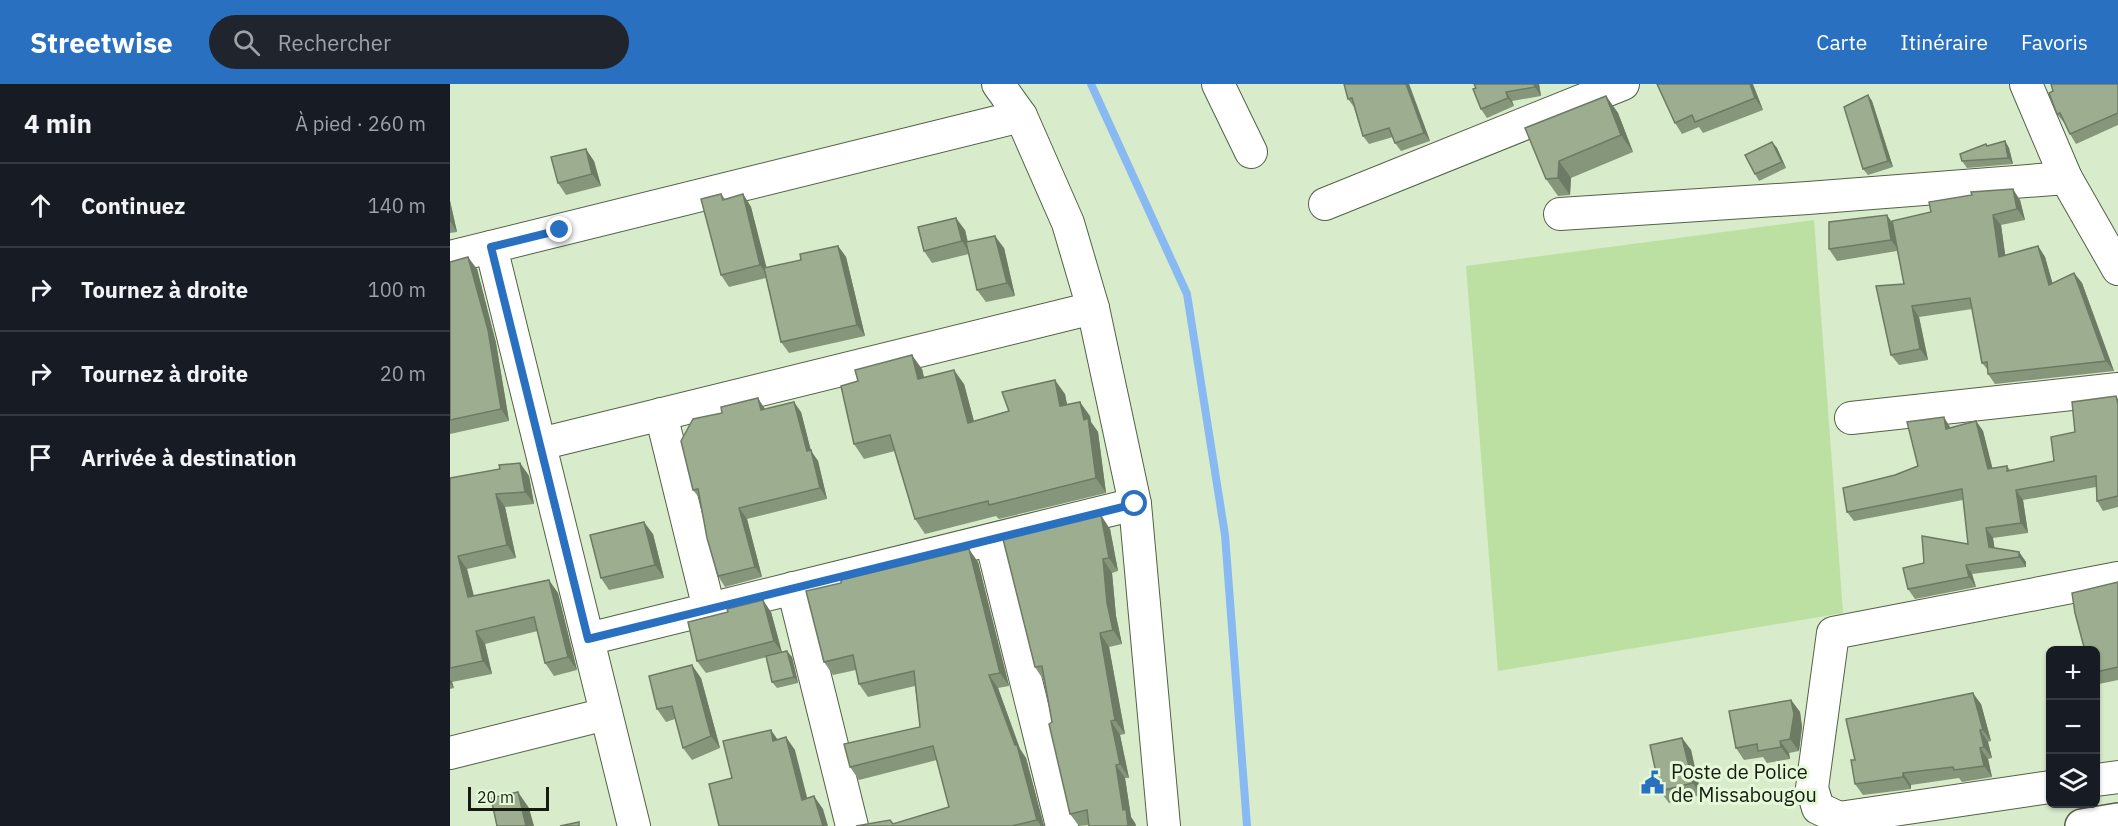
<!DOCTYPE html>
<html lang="fr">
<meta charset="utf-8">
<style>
:root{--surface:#171b24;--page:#20242c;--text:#f1f3f6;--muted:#9ea1a6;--line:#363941;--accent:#2970c1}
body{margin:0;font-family:"IBM Plex Sans",sans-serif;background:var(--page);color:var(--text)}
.controls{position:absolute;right:18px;bottom:18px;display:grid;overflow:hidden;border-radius:9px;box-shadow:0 2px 4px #0004}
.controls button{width:54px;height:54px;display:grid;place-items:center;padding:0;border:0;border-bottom:2px solid var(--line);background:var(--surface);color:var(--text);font:30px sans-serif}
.scale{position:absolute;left:18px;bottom:15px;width:81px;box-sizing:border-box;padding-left:6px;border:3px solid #151b10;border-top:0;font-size:16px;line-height:21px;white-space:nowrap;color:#151b10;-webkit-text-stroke:4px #e5f9d8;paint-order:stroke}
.stop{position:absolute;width:18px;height:18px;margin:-14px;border:4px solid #2970c1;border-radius:50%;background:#fff}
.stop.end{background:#2970c1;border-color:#fff;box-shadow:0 2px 6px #0008}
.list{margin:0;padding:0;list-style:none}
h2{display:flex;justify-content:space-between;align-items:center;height:78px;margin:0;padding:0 24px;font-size:26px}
h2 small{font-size:20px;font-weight:400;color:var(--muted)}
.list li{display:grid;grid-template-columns:39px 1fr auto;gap:18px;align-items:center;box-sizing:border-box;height:84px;padding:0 24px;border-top:2px solid var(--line)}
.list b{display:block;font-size:22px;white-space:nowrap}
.list em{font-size:20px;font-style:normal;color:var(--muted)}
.icon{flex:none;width:33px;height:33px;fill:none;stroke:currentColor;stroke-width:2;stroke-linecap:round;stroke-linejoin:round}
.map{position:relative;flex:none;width:1668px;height:742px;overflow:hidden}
header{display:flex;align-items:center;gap:36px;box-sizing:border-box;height:84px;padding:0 30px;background:var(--accent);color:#fff}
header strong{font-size:28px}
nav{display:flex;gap:33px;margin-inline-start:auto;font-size:21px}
.search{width:420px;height:54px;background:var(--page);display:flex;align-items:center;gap:15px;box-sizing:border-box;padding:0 21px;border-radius:33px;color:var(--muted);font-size:22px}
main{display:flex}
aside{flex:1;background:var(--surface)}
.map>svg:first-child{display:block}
</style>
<header>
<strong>Streetwise</strong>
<div class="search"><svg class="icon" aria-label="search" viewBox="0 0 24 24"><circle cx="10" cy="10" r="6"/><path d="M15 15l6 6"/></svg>Rechercher</div>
<nav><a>Carte</a><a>Itinéraire</a><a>Favoris</a></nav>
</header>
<main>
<aside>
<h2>4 min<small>À pied · 260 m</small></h2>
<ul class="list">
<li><svg class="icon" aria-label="ahead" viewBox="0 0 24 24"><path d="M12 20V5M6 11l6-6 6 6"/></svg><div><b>Continuez</b></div><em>140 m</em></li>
<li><svg class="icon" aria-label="right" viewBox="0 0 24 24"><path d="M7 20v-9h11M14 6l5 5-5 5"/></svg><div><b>Tournez à droite</b></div><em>100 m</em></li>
<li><svg class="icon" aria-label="right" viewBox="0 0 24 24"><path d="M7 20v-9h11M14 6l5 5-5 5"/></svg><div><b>Tournez à droite</b></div><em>20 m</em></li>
<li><svg class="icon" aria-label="arrive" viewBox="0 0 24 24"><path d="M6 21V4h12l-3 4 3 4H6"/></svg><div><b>Arrivée à destination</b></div></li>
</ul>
</aside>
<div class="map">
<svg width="1668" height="742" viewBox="0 0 1668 742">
<rect width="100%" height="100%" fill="#d8ebcb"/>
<polygon fill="#bce0a1" points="1364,136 1393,529 1048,587 1016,182"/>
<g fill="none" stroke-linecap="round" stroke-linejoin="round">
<polyline stroke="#89b9f3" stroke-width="8" points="641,0 737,210 775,451 797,742"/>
<defs>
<g id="minor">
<polyline points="548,0 571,32 618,139 643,224 685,420 714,742"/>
<polyline points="768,0 801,68"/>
<polyline points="1576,0 1616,94 1668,185"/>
<polyline points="875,120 1173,0"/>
<polyline points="1110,130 1358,114 1616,94"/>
<polyline points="41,163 184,742"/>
<polyline points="0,173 571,32"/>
<polyline points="211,330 259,525"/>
<polyline points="1401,334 1668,305"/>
<polyline points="90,360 643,224"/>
<polyline points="541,456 612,742"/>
<polyline points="343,504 402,742"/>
<polyline points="138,555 685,420"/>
<polyline points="0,669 156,630"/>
<polyline points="1646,696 1668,693"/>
<polyline points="1600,703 1389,734 1368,724 1362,704 1383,549 1668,494"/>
</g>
<polyline id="secondary" points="1632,742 1668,736"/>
</defs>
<use href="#minor" stroke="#516246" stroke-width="34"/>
<use href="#secondary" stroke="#516246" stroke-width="36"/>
<use href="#minor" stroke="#fff" stroke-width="32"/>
<use href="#secondary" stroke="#fff" stroke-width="33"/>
</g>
<g fill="#86967b">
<polygon points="959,0 980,57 951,67 945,59 943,53 919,60 913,52 904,23 898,15"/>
<polygon points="1089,0 1091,12 1062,17 1064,22 1037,34 1031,25 1026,4"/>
<polygon points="1668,0 1668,41 1626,60 1620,50 1615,40 1607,30 1603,7"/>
<polygon points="1304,3 1313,26 1253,49 1249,43 1232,50 1225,39"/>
<polygon points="1418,11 1422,17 1443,83 1418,91 1413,85"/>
<polygon points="1156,12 1168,29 1183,68 1121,94 1120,111 1108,112 1096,95"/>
<polygon points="1555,57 1559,64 1563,80 1517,84 1512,77 1537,62"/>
<polygon points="1322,58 1327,64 1336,84 1309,97 1305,90"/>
<polygon points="144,77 151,102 116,111 108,99"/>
<polygon points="271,110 275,115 293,110 301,123 316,184 351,176 388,162 396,173 415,252 339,269 331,258 316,194 279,203 271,191"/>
<polygon points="1570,116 1575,136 1551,141 1555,171 1588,162 1595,173 1602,199 1624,189 1632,199 1664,287 1545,300 1538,290 1538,286 1532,279 1522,225 1469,233 1478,276 1449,281 1441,271 1454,200 1447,167 1387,177 1379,165 1442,138"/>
<polygon points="0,117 7,148 0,149"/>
<polygon points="515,146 518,158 554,164 565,212 536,218 527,206 519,170 482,179 474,167"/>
<polygon points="0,178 27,185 46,259 59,337 0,350"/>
<polygon points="472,285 474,294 514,300 524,337 615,310 617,321 640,332 641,338 648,348 656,409 549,435 546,432 475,450 465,435 445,367 414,375 404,360"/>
<polygon points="1666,312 1668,315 1668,423 1653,427 1647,417 1646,403 1573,416 1578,449 1543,454 1544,464 1569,468 1576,478 1576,483 1522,490 1526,503 1465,515 1458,505 1474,479 1518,460 1513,416 1404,437 1397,428 1445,391 1468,382 1501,344 1526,337 1533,347 1542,384 1557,382 1560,386 1604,377 1625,348"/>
<polygon points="315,325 351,328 361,367 368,377 377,415 297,435 312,493 275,503 268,492 250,415 243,406"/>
<polygon points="70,379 79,392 84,420 55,423 66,474 17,485 24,512 108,509 127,586 104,592 95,579 88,547 35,560 42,590 2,598 4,604 0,605 0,394 50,385"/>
<polygon points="660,445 668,487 662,489 666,532 672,560 659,563 675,650 670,651 679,694 675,694 681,733 685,739 686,742 639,742 639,741 629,742 620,730 594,597 585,583"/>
<polygon points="203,450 214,494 159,506 151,494"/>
<polygon points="528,478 559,602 548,604 570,665 576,674 594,742 406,742 443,740 499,723 487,676 409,696 400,683 470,643 465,602 418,613 409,600 406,586 383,591 374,578"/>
<polygon points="1668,498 1668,596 1649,600 1646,596 1646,567"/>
<polygon points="278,528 321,528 332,568 342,573 348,599 327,604 322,598 317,573 256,589 247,577"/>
<polygon points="251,594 270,664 242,676 233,664 225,635 216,638 207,625"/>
<polygon points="1341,616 1350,628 1352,643 1349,667 1339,669 1340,675 1317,679 1313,673 1294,676 1286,664"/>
<polygon points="1531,620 1541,657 1538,658 1542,674 1538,675 1542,693 1512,698 1509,694 1461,701 1461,705 1413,711 1405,700 1405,676"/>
<polygon points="1232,654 1241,666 1251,711 1219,719 1210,707"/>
</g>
<g fill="#6d7a64">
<polygon points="956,0 959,0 980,57 974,49"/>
<polygon points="1084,0 1089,0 1091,12 1085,3"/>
<polygon points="1299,0 1303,0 1304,3 1313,26 1305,14"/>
<polygon points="1056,8 1062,17 1064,22 1058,14"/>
<polygon points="1418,11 1422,17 1443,83 1438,77"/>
<polygon points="1156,12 1168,29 1183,68 1171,51"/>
<polygon points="1555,57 1559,64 1563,80 1558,74"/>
<polygon points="1322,58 1327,64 1336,84 1332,78"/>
<polygon points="136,65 144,77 151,102 142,90"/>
<polygon points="1109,77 1121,94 1120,111 1108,94"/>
<polygon points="1563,105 1570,116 1575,136 1567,125"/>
<polygon points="293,110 301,123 319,193 310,181"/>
<polygon points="0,117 7,148 0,137"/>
<polygon points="1437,131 1445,143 1449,167 1441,156"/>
<polygon points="1543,131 1551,141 1557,183 1549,173"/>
<polygon points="506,134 515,146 520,170 512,157"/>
<polygon points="545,152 554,164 565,212 557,199"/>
<polygon points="388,162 396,173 415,252 407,241"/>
<polygon points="1588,162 1595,173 1606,211 1599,201"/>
<polygon points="18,173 27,185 46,259 59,337 51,325"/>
<polygon points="1624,189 1632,199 1664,287 1656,277"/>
<polygon points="1462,222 1469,233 1478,276 1470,265"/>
<polygon points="462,271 472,285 478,310 468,295"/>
<polygon points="504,286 514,300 528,353 518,339"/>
<polygon points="605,296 615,310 620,336 610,322"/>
<polygon points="308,314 315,325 311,326"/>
<polygon points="344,318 351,328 361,367 368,377 377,415 370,404 357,367"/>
<polygon points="630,318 640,332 641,338 648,348 656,409 646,394"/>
<polygon points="1494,333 1500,343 1503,355 1496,345"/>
<polygon points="1526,337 1533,347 1545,394 1538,385"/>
<polygon points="70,379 79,392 84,420 75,408"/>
<polygon points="1566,406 1573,416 1578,449 1571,439"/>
<polygon points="46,410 55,423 66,474 57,461"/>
<polygon points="289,424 297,435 312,493 305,483"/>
<polygon points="651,431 660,445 668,487 659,474"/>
<polygon points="194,438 203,450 214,494 205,481"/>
<polygon points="1536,444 1543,454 1546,473 1539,463"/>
<polygon points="519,465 528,478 559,602 550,589"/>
<polygon points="1569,468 1576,478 1576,483 1569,473"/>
<polygon points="8,472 17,485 27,525 18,513"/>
<polygon points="653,475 662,489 666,532 672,560 663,546 657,519"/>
<polygon points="1516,481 1522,490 1526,503 1519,493"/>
<polygon points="99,496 108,509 127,586 118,573"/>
<polygon points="313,516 321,528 332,569 324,557"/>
<polygon points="26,547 35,560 42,590 33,577"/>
<polygon points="650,549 659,563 675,650 665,636"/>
<polygon points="337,567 342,573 348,599 344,593"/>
<polygon points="242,581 251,594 270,664 261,652"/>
<polygon points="539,591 548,604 570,665 576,674 594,742 591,742 587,736 565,661"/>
<polygon points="0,595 2,598 4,604 0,599"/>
<polygon points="1523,609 1531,620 1541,657 1533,646"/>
<polygon points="1341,616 1350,628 1352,643 1349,667 1340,655"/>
<polygon points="661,637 670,651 679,694 670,680"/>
<polygon points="321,646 330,659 323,657"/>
<polygon points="1530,646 1538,658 1542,674 1534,663"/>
<polygon points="336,653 345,666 361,729 352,716"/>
<polygon points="1232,654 1241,666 1251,711 1243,699"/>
<polygon points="1330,657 1339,669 1340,675 1331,663"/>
<polygon points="1530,664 1538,675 1542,693 1534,682"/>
<polygon points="666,681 675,694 681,733 685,739 686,742 678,742 673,726"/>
<polygon points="1453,689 1461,701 1461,705 1453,693"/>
<polygon points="68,708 79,724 84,742 76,742"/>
<polygon points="364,712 373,725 378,742 373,742"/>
</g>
<g fill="#9cae8f" stroke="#6d7a64" stroke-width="1.5">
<polygon points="894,0 956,0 974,49 945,59 939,44 913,52 902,14 898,15"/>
<polygon points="1024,0 1084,0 1085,3 1056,8 1058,14 1031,25 1023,5 1026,4"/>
<polygon points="1207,0 1300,0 1305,14 1245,38 1242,31 1225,39"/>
<polygon points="1601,0 1668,0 1668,29 1620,50 1610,29 1607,30 1599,9 1603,7"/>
<polygon points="1418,11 1438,77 1413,85 1394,23"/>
<polygon points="1156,12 1171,51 1109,77 1108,94 1096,95 1075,44"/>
<polygon points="1555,57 1558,74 1512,77 1510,70 1536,60 1537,62"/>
<polygon points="1322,58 1332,78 1305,90 1295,71"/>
<polygon points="136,65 142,90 108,99 101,73"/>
<polygon points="1563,105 1567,125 1543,131 1549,173 1588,162 1599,201 1624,189 1656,277 1538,290 1537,278 1532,279 1520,214 1462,222 1470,265 1441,271 1426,202 1454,200 1442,137 1481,128 1479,118 1522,111 1521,108"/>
<polygon points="271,110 273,116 293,110 310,181 271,191 251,115"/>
<polygon points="1437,131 1441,156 1379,165 1379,138"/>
<polygon points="506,134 512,157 474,167 468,143"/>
<polygon points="545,152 557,199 527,206 516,158"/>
<polygon points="388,162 407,241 331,258 314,184 351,176 350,170"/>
<polygon points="18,173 38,246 51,325 0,336 0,178"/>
<polygon points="462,271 468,295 504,286 518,339 559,327 552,308 605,296 610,322 630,318 634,336 638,334 646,394 539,421 538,417 465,435 440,351 404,360 391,302 408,297 405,286"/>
<polygon points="1666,312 1668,320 1668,412 1647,417 1646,392 1566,406 1571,439 1536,444 1539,463 1569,468 1569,473 1516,481 1519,493 1458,505 1453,484 1474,479 1472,452 1518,460 1512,405 1397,428 1393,404 1445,391 1468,382 1457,338 1494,333 1496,345 1526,337 1538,385 1557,382 1557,387 1604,377 1601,353 1625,348 1622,318"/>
<polygon points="308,314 311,326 344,318 357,367 361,366 370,404 289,424 305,483 268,492 257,454 248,405 243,406 231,357 243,335 272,329 271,323"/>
<polygon points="70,379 75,408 46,410 57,461 8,472 18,513 99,496 118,573 95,579 84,533 26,547 33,577 0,584 0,394 50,385 49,381"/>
<polygon points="651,431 659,474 653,475 657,519 663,546 650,549 665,636 661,637 670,680 666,681 673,726 676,725 678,742 639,742 637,726 620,730 599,640 602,638 592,582 585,583 553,455"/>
<polygon points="194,438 205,481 151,494 140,451"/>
<polygon points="519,465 550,589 539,591 565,661 567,661 587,736 562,742 406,742 440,736 443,740 499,723 483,662 400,683 394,660 470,643 464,587 409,600 403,571 374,578 356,507 391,499 391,496"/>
<polygon points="1668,498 1668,583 1646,588 1646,567 1635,567 1625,529 1622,509"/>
<polygon points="313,516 324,557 247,577 238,538 278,528 277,525"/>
<polygon points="337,567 344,593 322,598 316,572"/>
<polygon points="242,581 261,652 233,664 222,622 207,625 199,592"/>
<polygon points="1523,609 1533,646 1530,646 1534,663 1530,664 1534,682 1504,686 1503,683 1453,689 1453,693 1405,700 1401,676 1405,676 1396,635"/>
<polygon points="1341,616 1344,630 1340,655 1330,657 1331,663 1308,667 1307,660 1286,664 1279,627"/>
<polygon points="321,646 323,657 336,653 352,716 364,712 373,742 269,742 259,700 282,694 273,657"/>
<polygon points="1232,654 1243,699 1210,707 1200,661"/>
<polygon points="68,708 76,742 47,742 41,714"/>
<polygon points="129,738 129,742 110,742"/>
</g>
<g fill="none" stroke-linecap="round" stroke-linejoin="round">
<polyline stroke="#2970c1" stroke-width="8" points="110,146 41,163 138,555 685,420"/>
</g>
<defs>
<symbol id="civic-bare" viewBox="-9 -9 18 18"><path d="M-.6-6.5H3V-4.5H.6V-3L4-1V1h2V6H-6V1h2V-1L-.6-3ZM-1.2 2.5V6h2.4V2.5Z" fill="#2970c1" stroke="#e5f9d8" stroke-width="2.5" paint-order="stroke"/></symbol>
</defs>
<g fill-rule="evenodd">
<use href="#civic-bare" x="1186" y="682" width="33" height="33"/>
</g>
<g text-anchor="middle" stroke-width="6" stroke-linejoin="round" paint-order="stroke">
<g font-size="20" fill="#151b10" stroke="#e5f9d8" text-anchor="start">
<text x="1221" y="695">Poste de Police<tspan x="1221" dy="23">de Missabougou</tspan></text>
</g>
</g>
</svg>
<div class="controls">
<button>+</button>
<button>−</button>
<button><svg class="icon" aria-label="layers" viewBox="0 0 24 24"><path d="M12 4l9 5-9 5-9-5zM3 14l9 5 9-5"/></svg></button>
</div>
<div class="scale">20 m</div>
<div class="stop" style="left:685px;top:420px"></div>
<div class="stop end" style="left:110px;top:146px"></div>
</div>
</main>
